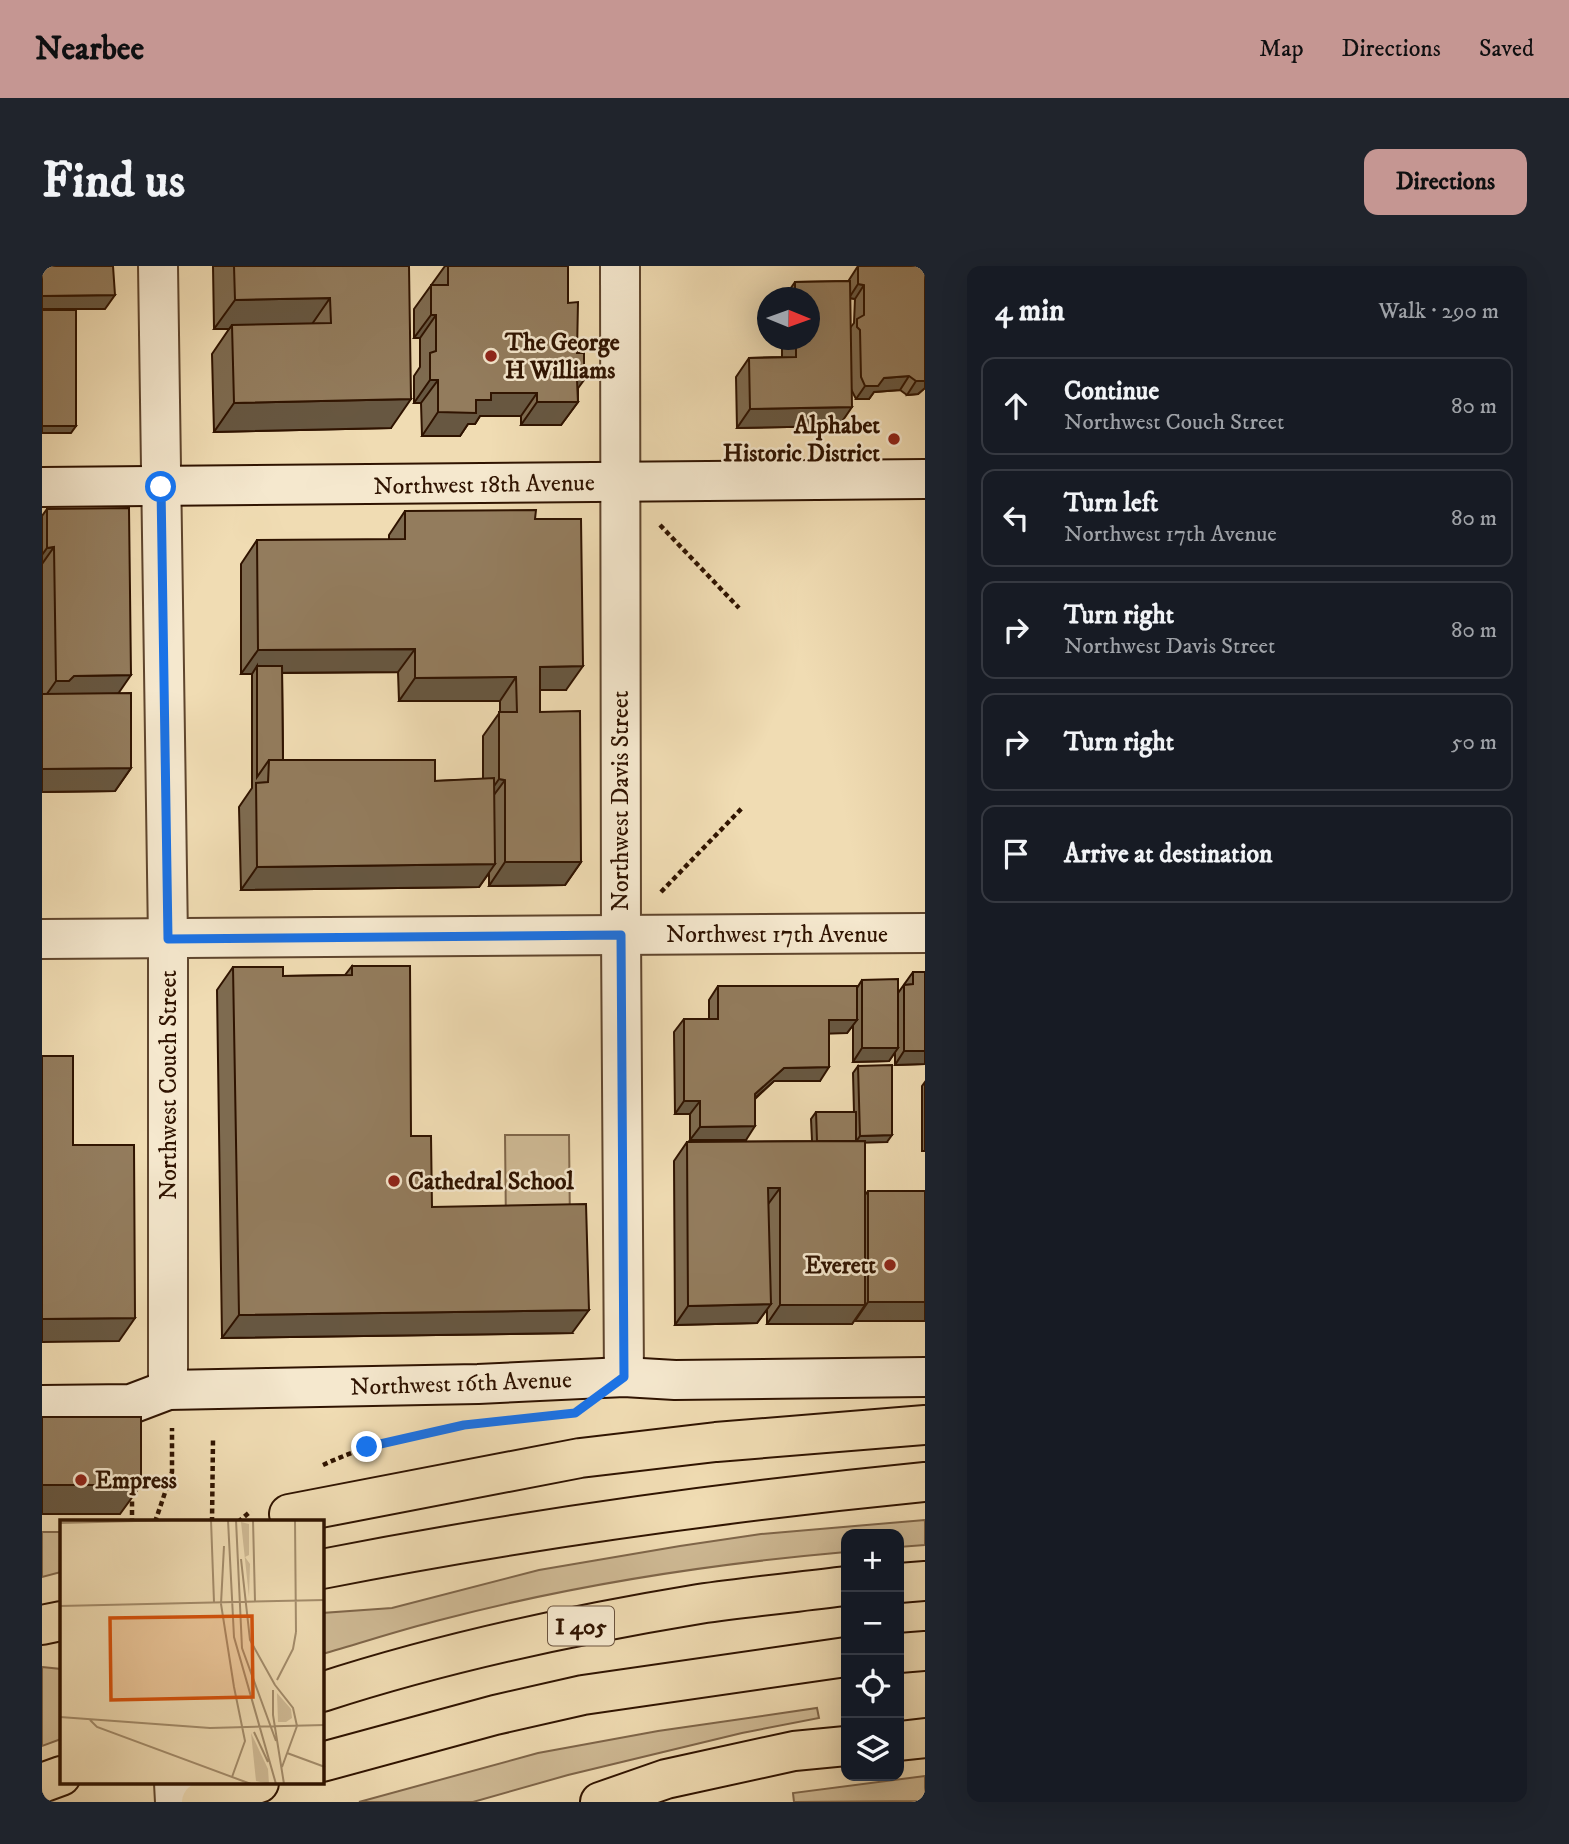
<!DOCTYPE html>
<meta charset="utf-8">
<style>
:root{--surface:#171b24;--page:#20242c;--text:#f1f3f6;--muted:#9ea1a6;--line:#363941;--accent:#c59692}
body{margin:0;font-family:"IM FELL DW Pica",serif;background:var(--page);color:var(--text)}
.controls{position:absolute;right:21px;bottom:21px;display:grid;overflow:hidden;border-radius:14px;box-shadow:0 7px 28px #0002}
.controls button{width:63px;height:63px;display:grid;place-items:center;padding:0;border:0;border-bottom:2px solid var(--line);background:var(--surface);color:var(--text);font:35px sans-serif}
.compass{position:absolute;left:715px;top:21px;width:63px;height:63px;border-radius:50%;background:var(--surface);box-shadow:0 7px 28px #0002;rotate:91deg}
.stop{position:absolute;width:21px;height:21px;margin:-16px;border:5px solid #1a73e8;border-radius:50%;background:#fff}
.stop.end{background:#1a73e8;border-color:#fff;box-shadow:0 2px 7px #0008}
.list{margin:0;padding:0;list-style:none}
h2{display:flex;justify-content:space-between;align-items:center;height:91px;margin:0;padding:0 28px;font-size:30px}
h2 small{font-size:23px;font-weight:400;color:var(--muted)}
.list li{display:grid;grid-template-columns:46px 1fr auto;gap:21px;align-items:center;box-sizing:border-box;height:98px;margin:0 14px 14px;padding:0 14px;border:2px solid var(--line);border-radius:14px}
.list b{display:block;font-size:26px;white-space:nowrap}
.list p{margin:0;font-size:23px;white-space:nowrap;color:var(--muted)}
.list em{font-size:23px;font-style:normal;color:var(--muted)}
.icon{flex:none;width:38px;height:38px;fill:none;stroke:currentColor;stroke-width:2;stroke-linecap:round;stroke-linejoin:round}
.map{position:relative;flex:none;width:883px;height:1536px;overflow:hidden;border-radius:14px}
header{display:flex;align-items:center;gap:42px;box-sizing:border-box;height:98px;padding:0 35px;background:var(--accent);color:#111}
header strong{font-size:33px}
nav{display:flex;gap:38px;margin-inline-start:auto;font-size:24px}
.intro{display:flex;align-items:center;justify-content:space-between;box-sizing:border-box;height:168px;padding:0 42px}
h1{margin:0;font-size:49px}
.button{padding:18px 32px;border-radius:14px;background:var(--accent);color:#111;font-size:24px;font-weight:700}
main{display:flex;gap:42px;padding:0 42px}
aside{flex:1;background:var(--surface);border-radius:14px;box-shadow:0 7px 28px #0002}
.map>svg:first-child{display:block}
</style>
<header>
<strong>Nearbee</strong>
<nav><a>Map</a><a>Directions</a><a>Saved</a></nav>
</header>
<div class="intro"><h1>Find us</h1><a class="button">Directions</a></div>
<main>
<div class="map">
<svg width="883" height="1536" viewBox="0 0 883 1536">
<rect width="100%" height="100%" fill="#f0dcb3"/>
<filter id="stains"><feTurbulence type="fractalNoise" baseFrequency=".00286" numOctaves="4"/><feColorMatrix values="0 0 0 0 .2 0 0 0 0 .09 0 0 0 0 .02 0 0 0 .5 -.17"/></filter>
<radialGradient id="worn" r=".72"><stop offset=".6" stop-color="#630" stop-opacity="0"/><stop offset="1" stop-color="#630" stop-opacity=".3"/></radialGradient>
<g fill="#cfba95" stroke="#7f664a" stroke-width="2">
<polygon points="463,869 527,869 528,961 464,962"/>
<path d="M883,1254V1279L857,1281V1268H804V1286C668,1298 531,1319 398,1354C358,1364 319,1377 280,1388V1347L350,1342L497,1304L638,1280L719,1268Z"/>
<polygon points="0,1266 19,1266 19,1306 0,1311"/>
<polygon points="0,1401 19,1403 19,1473 0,1480"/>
<polygon points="775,1442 777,1452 700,1467 526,1509 431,1536 317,1536 496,1487 616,1465"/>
<polygon points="883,1510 883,1535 752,1536 751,1527"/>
</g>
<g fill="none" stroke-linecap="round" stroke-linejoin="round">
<defs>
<g id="street">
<polyline points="116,0 126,673 126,1124"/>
<polyline points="578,0 579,669 582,1111"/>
<polyline points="0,673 883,667"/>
<polyline points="132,1517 133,1536"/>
</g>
<g id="secondary">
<polyline points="0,221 883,213"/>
<polyline points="0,1139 89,1138 126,1124 436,1118 582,1111 633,1114 883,1111"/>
</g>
<polyline id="primary" points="0,1359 19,1355"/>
<g id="highway">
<polyline points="247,1248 538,1192 674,1176 883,1159"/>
<path d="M280,1303C479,1264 681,1236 883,1216"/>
<polyline points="857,1317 883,1315"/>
<polyline points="857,1387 883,1385"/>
<path d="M280,1426C403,1386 530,1359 657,1338C706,1331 755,1326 804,1320"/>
<polyline points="857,1475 883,1472"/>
<polyline points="280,1496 453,1449 541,1429 804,1391"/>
<polyline points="0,1517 19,1510"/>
<polyline points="159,1536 217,1517"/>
<polyline points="558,1536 624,1513 752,1485 804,1480"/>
</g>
</defs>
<use href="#street" stroke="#5f452d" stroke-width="42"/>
<use href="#secondary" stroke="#2f1300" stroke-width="42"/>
<use href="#primary" stroke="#2f1300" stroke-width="42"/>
<use href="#highway" stroke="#2f1300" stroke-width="42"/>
<g stroke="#2f1300" stroke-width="4.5" stroke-dasharray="5 3.5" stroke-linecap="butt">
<polyline points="618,259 697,342"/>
<polyline points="619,626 701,541"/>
<path d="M281,1199C325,1178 372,1169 420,1160"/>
<polyline points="90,1227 90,1256"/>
<polyline points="113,1256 130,1206 130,1162"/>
<polyline points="170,1256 171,1173"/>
<polyline points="196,1256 209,1245"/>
</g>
<use href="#street" stroke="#f5e8ce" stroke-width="38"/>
<use href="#secondary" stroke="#f5e8ce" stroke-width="38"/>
<use href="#primary" stroke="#f0dcb3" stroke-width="38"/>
<use href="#highway" stroke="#f0dcb3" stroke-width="38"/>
</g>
<g fill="#7e6b50" stroke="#2f1300" stroke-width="2" fill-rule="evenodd">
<polygon points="171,0 367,0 349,162 172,166 170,88 187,63 172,63"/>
<polygon points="403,0 526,0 526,37 536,123 536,136 519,159 479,159 479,150 438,150 433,158 426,158 418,170 380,170 379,137 372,137 372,110 378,101 378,72 372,72 372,43"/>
<path d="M816,0H883V122L876,128L865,129L858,124L832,126L827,133H814L810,125L797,160L695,162L694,111L707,92L740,91V74H767V32H742L753,16L807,15V14ZM808,32L813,33L812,57L808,62Z"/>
<polygon points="5,243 77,427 89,502 73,525 0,526 0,250"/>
<path d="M363,245L493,253L524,424H498V446L539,596L523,619L447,620V607L437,621L199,624L197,541L210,522V408H199V298L215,274H347V269ZM356,406L357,435H458V446L441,470V513L393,515L241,494L240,407Z"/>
<polygon points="310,700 369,870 390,941 530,1067 180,1072 175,724 191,701 241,710 303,709"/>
<polygon points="871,706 883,706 883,798 853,799 853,786 847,795 811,796 811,759 805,767 787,767 778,815 732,815 713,833 704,874 648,874 648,848 633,848 632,766 642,753 667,753 667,734 676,720 815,722 820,714 856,727"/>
<polygon points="816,800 845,876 823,876 823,929 826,925 883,925 883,1055 813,1055 813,1053 810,1058 725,1058 725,1043 715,1057 633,1059 632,895 645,876 770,875 769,853 774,846 812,846 811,807"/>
<polygon points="883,816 883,885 880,885 880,820"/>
</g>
<g fill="#675741" stroke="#2f1300" stroke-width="2">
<polygon points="816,18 822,19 813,33 807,32"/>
<polygon points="73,29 63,43 0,43 0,30"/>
<polygon points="288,32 268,61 190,59 187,63 172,63 193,34"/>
<polygon points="389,49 394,49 378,72 372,72"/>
<polygon points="867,110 858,124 832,126 827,133 814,133 823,120 842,112"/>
<polygon points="388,114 396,114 379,137 372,137"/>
<polygon points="535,114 542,114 526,136 536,136 519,159 479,159 495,136"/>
<polygon points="874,115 883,115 883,122 876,128 865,129"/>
<polygon points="449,127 495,127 479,150 438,150 433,158 426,158 418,170 380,170 396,146 434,134"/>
<polygon points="369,133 349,162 172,166 192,137"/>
<polygon points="810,141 797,160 695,162 708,143"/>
<polygon points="0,160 34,160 29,167 0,167"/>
<polygon points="12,281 0,298 0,289 5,282"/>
<polygon points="373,383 356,406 215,407 215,400 210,408 199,408 216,384"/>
<polygon points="541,400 524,424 482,424 498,401"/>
<polygon points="89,409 69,438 0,435 14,415 32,410"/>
<polygon points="474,411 458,435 357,435 373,412"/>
<polygon points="89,502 73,525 0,526 0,503"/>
<polygon points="457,513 463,514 446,537 441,536"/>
<polygon points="463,596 539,596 523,619 447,620"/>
<polygon points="453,598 437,621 199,624 215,601"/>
<polygon points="787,754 815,754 805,767 777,768"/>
<polygon points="820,782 856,782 847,795 811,796"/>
<polygon points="862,785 883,785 883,798 853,799"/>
<polygon points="787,801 778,815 732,815 703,841 713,828 742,802"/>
<polygon points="642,835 658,835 648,848 633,848"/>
<polygon points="713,860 704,874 648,874 658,861"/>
<polygon points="850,869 845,876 813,877 818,870"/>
<polygon points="726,922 738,922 724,941"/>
<polygon points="826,1036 883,1036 883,1055 813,1055"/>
<polygon points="729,1038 715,1057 633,1059 646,1040"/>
<polygon points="738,1039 823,1039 810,1058 725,1058"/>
<polygon points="547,1044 530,1067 180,1072 197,1049"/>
<polygon points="93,1052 77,1075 0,1076 0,1053"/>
<polygon points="0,1219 99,1219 78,1248 0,1248"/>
</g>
<g fill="#937c5d" stroke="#2f1300" stroke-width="2">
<polygon points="0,0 71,0 73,29 0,30"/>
<polygon points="192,0 367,0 369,133 192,137 190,59 289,57 288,32 193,34"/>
<polygon points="406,0 526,0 526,37 536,36 535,87 542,87 542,114 535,114 536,136 495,136 495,127 449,127 449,134 434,134 434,147 396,146 396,114 388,114 388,87 394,85 394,49 389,49 389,19 406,19"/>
<polygon points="816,0 883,0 883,115 874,115 867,110 842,112 836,120 823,120 819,111 818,64 815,61 815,53 822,49 822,19 816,18"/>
<polygon points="808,15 810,141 708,143 707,92 754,91 754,74 767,74 767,32 753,32 753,16"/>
<rect x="0" y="44" width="34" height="116"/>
<polygon points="87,242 89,409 32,410 27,415 14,415 12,281 5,282 5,243"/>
<polygon points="494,244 493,253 539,253 541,400 498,401 498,446 538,445 539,596 463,596 463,514 457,513 457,446 475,446 474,411 373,412 373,383 216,384 215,274 363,273 363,245"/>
<polygon points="215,400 240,400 241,494 227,494 215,511"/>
<polygon points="89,427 89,502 0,503 0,428"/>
<polygon points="227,494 393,494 393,515 452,512 453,598 215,601 214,517 226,516"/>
<polygon points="310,700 368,700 369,870 389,870 390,941 544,938 547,1044 197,1049 191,701 241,701 241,710 310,709"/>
<polygon points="871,706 883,706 883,785 862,785 862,719 871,718"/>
<polygon points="856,713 856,782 820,782 820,714"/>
<polygon points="676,720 815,720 815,754 787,754 787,801 742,802 713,828 713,860 658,861 658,835 642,835 642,753 676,753"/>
<polygon points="0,790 31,790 31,879 92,879 93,1052 0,1053"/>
<polygon points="850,799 850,869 818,870 816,800"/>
<polygon points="774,846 814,846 814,875 775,875"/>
<polygon points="823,875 823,1039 738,1039 738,922 726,922 729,1038 646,1040 645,876"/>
<rect x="826" y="925" width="57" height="111"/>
<rect x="0" y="1151" width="99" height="68"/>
</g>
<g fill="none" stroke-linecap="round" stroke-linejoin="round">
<polyline stroke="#1a73e8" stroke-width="9" points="119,221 126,673 579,669 582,1111 533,1147 422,1159 325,1181"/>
</g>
<g fill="#8f2418" stroke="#f5e8ce" stroke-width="2.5">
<circle cx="449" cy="90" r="7"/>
<circle cx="852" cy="173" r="7"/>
<circle cx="352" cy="915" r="7"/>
<circle cx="848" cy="999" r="7"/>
<circle cx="39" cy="1214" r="7"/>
</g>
<g text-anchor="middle" stroke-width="5" stroke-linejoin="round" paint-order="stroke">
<rect fill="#f5e8ce" stroke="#6a533e" stroke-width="2" x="506" y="1340.5" width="66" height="39" rx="5"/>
<g font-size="23" font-weight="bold" fill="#2f1300">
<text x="539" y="1368">I 405</text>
</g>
<g font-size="24" font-weight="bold" fill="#2f1300" stroke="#f5e8ce" text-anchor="start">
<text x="463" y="84">The George<tspan x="463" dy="28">H Williams</tspan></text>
<text x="838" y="167" text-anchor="end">Alphabet<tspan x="838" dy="28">Historic District</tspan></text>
<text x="366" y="923">Cathedral School</text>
<text x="834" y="1007" text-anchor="end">Everett</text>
<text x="53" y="1222">Empress</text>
</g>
<g font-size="24" fill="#2f1300" stroke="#f5e8ce">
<text transform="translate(442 218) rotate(-1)" y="8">Northwest 18th Avenue</text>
<text transform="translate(578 535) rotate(-90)" y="8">Northwest Davis Street</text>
<text x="735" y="676">Northwest 17th Avenue</text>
<text transform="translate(126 819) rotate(-90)" y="8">Northwest Couch Street</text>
<text transform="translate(419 1117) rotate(-2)" y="8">Northwest 16th Avenue</text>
</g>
</g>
<g transform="translate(18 1254)">
<rect width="264" height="264" fill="#f0dcb3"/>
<path d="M181,2L189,4V35L185,37L190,44L189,77ZM217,173L231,189L232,198L226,202H218ZM191,213L208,249L209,264L196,261Z" fill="#cfba95"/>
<path fill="none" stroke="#a38c6b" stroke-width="2" d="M151,0L154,82M168,0L174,117L216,264M176,0L182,128L216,221M193,0L195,81M235,0L236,112M0,3L113,0M164,26L161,84L174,167M181,39L190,120L215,165M0,86L265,80M217,160L233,129L236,112M215,165L233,188L237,206L222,247M213,170V195L224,264M0,197L150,208L265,205M30,200L37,207L191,264M194,212L208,242M227,233L265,247M172,257L185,221L174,167"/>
<path fill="#d6520b" fill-opacity="0.15" stroke="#d6520b" stroke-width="3.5" d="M192,96L193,177L51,180L50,98Z"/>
<rect width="264" height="264" fill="none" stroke="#2f1300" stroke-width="3.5"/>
</g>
<rect width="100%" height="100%" filter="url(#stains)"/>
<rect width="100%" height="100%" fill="url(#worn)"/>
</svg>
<div class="controls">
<button>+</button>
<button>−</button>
<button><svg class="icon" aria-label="locate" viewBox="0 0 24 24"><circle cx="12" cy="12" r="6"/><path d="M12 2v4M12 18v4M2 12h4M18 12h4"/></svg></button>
<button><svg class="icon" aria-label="layers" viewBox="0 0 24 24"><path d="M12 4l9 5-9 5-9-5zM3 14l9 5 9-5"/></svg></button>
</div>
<svg class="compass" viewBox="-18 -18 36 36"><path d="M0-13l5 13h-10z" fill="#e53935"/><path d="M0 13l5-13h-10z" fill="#9ea1a6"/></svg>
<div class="stop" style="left:119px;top:221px"></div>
<div class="stop end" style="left:325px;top:1181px"></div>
</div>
<aside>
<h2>4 min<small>Walk · 290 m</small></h2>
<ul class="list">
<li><svg class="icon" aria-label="ahead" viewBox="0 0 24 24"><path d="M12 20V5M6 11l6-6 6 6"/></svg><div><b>Continue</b><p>Northwest Couch Street</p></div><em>80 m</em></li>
<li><svg class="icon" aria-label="left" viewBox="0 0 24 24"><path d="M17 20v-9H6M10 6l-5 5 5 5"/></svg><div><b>Turn left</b><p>Northwest 17th Avenue</p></div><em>80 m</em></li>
<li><svg class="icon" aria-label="right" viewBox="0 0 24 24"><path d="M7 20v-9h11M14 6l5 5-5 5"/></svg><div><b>Turn right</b><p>Northwest Davis Street</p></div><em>80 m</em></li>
<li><svg class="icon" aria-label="right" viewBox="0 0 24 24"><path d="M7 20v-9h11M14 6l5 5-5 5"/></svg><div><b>Turn right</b></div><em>50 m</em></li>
<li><svg class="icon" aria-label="arrive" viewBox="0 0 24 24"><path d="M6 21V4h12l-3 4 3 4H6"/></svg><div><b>Arrive at destination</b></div></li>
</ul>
</aside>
</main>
